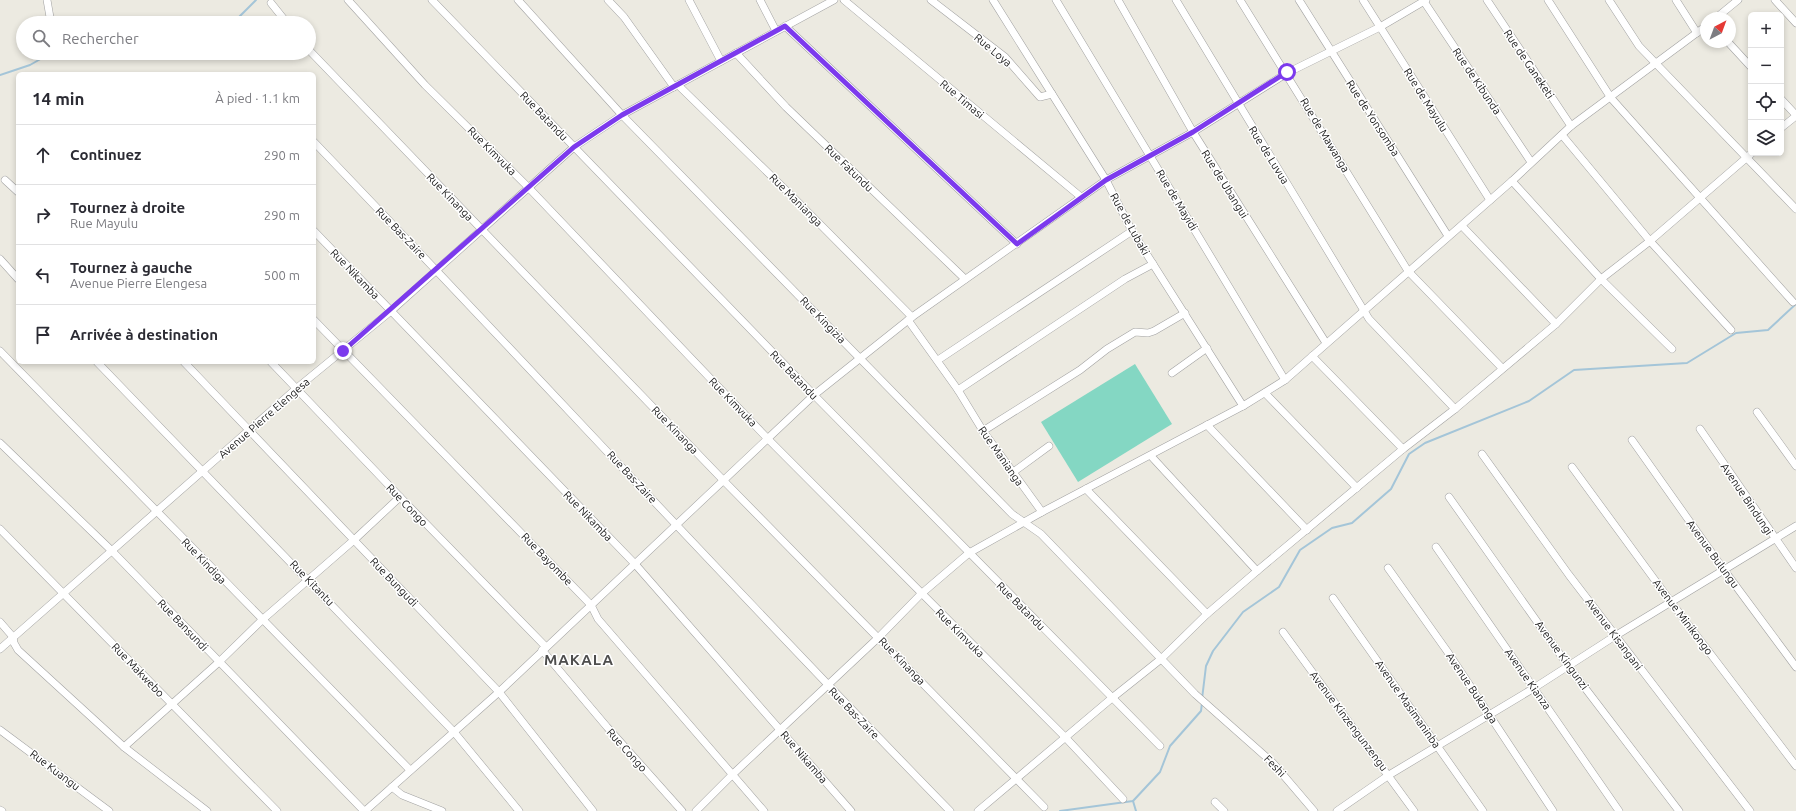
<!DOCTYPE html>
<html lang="fr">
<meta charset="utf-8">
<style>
:root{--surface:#fff;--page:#f7f7f7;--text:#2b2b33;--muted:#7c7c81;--line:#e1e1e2}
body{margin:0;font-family:Ubuntu,sans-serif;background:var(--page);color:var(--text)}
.controls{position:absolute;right:12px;top:12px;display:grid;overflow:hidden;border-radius:6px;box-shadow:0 2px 6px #0003}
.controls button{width:36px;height:36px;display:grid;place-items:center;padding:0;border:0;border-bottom:1px solid var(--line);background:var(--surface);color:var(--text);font:20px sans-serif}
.compass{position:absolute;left:1700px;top:12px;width:36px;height:36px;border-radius:50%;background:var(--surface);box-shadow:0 2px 6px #0003;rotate:41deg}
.stop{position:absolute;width:12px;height:12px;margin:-9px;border:3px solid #7c3aed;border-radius:50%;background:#fff}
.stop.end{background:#7c3aed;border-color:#fff;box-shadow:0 1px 4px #0008}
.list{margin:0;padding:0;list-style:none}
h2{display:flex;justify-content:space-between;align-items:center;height:52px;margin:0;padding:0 16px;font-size:17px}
h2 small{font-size:13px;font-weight:400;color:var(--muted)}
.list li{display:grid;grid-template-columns:26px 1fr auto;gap:12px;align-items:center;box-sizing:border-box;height:60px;padding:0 16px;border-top:1px solid var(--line)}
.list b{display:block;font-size:15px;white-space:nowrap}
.list p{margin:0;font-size:13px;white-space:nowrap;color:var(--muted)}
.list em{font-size:13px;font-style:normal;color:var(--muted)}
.icon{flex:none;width:22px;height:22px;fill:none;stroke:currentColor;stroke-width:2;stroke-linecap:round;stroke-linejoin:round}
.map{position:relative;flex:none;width:1796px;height:811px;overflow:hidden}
.search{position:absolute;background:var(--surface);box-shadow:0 2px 6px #0003;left:16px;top:16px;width:300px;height:44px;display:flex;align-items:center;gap:10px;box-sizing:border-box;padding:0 14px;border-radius:22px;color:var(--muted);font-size:15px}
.panel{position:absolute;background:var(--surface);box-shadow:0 2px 6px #0003;left:16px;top:72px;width:300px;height:292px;border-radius:6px}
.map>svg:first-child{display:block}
</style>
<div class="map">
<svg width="1796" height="811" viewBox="0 0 1796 811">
<rect width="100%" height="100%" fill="#eceae1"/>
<polygon fill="#84d7c3" points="1135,364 1172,424 1078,482 1041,422"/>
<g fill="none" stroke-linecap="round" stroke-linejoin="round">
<g stroke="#a4c5d8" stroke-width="2">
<polyline points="233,23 256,0"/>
<polyline points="167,53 169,53"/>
<polyline points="0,75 30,65 51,53"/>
<polyline points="1202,699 1206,666 1213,651 1243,612 1279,587 1300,550 1332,528 1352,523 1391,489 1409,454 1425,443 1529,401 1574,370 1687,363 1736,333 1768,330 1796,304"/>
<polyline points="1133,801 1136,811"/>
<polyline points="1060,811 1133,801 1160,772 1170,746 1201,711 1202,703"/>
</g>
<defs>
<g id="minor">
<polyline points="47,0 51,23"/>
<polyline points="348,0 425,85 528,187 768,439 1065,737 1123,799"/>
<polyline points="432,0 814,395 1160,746"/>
<polyline points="518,0 622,115 1012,514 1041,534 1195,694 1273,763 1314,811"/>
<polyline points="608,0 624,17 674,87"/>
<polyline points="689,0 721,61"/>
<polyline points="760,0 776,31"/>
<polyline points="844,0 1081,197"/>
<polyline points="931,0 1005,57 1040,97 1052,94"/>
<polyline points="993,0 1106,180 1132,231 1243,406"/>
<polyline points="1056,0 1285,380"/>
<polyline points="1118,0 1193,132 1326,343"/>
<polyline points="1176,0 1369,319 1455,409"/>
<polyline points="1240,0 1408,271 1502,368"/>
<polyline points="1299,0 1448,236"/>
<polyline points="1363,0 1490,200"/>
<polyline points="1423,0 1531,162"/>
<polyline points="1487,0 1571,126"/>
<polyline points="1548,0 1611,98 1793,302"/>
<polyline points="1609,0 1639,46 1796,209"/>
<polyline points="1676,0 1697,33"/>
<polyline points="1775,0 1796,23"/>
<polyline points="271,3 287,23"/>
<polyline points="1716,18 1738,0"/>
<polyline points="785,26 1017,244"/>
<polyline points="1728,42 1751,67"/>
<polyline points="309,50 724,481 1044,807"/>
<polyline points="736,53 786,107 965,279"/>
<polyline points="678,85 794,198 912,317"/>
<polyline points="1781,99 1796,115"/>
<polyline points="1781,128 1796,116"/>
<polyline points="1562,135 1650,241 1731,330"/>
<path d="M314,142C527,364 735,591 950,811"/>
<polyline points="5,180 18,192"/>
<polyline points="1512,181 1601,279 1672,349"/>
<polyline points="1462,226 1556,324"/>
<polyline points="314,231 635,564 851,811"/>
<polyline points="0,259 18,279"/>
<polyline points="314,320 591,605 598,619 764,811"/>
<polyline points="908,320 958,390 983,431 1042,512"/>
<polyline points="0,351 410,770"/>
<polyline points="1312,356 1403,449"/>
<polyline points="938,360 1132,231"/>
<polyline points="97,362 454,732 519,811"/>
<polyline points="184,362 499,692 593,811"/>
<polyline points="271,362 400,497 546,647"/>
<polyline points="1172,373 1207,348"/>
<polyline points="958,390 1125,279 1153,264"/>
<polyline points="1265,393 1357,488"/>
<polyline points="1757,412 1796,466"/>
<polyline points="1207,425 1307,530"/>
<polyline points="1700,429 1796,568"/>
<polyline points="983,431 1080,370 1107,349 1135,332 1148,333 1154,331 1185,313"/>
<polyline points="1632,440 1724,570 1796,667"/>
<polyline points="0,443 112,551 364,811"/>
<polyline points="1482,454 1569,575 1750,811"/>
<polyline points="1151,456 1257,571"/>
<polyline points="1572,467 1671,602 1796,766"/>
<polyline points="1012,473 1049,446"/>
<polyline points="1086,489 1207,614"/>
<polyline points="1449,497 1569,667 1679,811"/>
<polyline points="0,529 277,811"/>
<polyline points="1436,547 1619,811"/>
<polyline points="1388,568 1447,651 1553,811"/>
<polyline points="1333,598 1483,811"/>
<polyline points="0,622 13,637 14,643 18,650 124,747 207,811"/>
<polyline points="1283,632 1414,811"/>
<polyline points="0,649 297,388 391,311 574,147 622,115 834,0"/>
<polyline points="542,650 607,727 682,811"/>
<polyline points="0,730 109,811"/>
<polyline points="124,747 219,662 262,620 354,540 400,497"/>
<polyline points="392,787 402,795 442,811"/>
<polyline points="1215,802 1224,811"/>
<polyline points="0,810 2,811"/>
<polyline points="365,811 499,692 814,395 912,317 1106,180 1193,132 1287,73 1380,27 1426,0"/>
<polyline points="696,811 733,774 879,637 921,594 969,553 1042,512 1243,406 1285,380 1512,181 1571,126 1706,26"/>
<polyline points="978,811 1112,698 1161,659 1207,614 1257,571 1403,449 1455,409 1556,324 1601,279 1650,241 1752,153"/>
<polyline points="1337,811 1389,775 1534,688 1615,636 1796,526"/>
</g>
</defs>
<use href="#minor" stroke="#a2a2a2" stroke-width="8"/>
<use href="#minor" stroke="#fff" stroke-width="7"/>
</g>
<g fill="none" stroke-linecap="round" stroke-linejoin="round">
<polyline stroke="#7c3aed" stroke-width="5" points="343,351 574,147 622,115 785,26 1017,244 1106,180 1193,132 1287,72"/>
</g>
<g text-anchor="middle" stroke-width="3" stroke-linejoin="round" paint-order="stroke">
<g font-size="11" fill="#1b1b1b" stroke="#fff">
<text transform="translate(993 50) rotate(40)" y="4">Rue Loya</text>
<text transform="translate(1529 64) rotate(56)" y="4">Rue de Ganeketi</text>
<text transform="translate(1477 81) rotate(56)" y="4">Rue de Kibunda</text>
<text transform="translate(962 99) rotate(40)" y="4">Rue Timasi</text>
<text transform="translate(1426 100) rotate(58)" y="4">Rue de Mayulu</text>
<text transform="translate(544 116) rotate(46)" y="4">Rue Batandu</text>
<text transform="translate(1373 118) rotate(57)" y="4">Rue de Yonsomba</text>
<text transform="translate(1325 135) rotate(59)" y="4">Rue de Mawanga</text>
<text transform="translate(492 151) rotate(45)" y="4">Rue Kimvuka</text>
<text transform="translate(1269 155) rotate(58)" y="4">Rue de Luvua</text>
<text transform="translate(849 168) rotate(44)" y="4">Rue Fatundu</text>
<text transform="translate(1225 184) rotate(58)" y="4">Rue de Ubangui</text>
<text transform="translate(450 197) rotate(46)" y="4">Rue Kinanga</text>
<text transform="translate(796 200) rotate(45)" y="4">Rue Manianga</text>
<text transform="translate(1177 200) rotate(59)" y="4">Rue de Mayidi</text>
<text transform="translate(1130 224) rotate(61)" y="4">Rue de Lubaki</text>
<text transform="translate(401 233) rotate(46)" y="4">Rue Bas-Zaire</text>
<text transform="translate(355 274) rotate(46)" y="4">Rue Nikamba</text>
<text transform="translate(823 320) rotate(46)" y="4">Rue Kingizia</text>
<text transform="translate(794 375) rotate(46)" y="4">Rue Batandu</text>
<text transform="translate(733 402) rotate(46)" y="4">Rue Kimvuka</text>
<text transform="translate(264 418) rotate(-41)" y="4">Avenue Pierre Elengesa</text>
<text transform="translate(675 430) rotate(46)" y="4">Rue Kinanga</text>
<text transform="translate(1001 456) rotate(55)" y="4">Rue Manianga</text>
<text transform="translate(632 477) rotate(47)" y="4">Rue Bas-Zaire</text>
<text transform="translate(1747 499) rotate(56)" y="4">Avenue Bindungi</text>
<text transform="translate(407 505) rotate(46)" y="4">Rue Congo</text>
<text transform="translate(588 516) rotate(46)" y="4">Rue Nikamba</text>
<text transform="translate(1713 554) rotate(54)" y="4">Avenue Bulungu</text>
<text transform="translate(547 559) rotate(46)" y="4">Rue Bayombe</text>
<text transform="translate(204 561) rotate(46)" y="4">Rue Kindiga</text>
<text transform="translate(394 582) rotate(46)" y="4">Rue Bungudi</text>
<text transform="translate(312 583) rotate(46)" y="4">Rue Kitantu</text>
<text transform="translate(1021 606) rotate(45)" y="4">Rue Batandu</text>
<text transform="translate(1683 617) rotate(53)" y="4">Avenue Minikongo</text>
<text transform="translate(183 625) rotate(46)" y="4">Rue Bansundi</text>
<text transform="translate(960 633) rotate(45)" y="4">Rue Kimvuka</text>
<text transform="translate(1614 634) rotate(53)" y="4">Avenue Kisangani</text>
<text transform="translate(1562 655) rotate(54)" y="4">Avenue Kingunzi</text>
<text transform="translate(902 661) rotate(46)" y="4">Rue Kinanga</text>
<text transform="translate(138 670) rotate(46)" y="4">Rue Makwebo</text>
<text transform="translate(1528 679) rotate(55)" y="4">Avenue Kianza</text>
<text transform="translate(1472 688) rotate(56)" y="4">Avenue Bukanga</text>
<text transform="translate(1408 704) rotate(55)" y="4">Avenue Masimaninba</text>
<text transform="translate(854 713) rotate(46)" y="4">Rue Bas-Zaire</text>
<text transform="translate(1349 721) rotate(53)" y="4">Avenue Kinzengunzengu</text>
<text transform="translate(627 750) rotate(48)" y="4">Rue Congo</text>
<text transform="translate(804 757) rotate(49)" y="4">Rue Nikamba</text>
<text transform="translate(1275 766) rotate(46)" y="4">Feshi</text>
<text transform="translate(55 770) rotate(37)" y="4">Rue Kuangu</text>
</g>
<g font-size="15" font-weight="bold" letter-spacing="1" fill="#4e4e4e" stroke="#fff">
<text x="579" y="665">MAKALA</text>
</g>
</g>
</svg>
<div class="controls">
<button>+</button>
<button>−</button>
<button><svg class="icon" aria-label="locate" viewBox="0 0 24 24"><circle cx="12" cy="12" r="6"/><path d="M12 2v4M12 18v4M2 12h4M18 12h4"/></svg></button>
<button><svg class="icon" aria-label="layers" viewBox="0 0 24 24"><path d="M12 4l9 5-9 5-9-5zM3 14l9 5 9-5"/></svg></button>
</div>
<svg class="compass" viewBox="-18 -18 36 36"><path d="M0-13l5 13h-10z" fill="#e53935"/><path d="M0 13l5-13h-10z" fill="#7c7c81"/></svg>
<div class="stop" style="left:1287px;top:72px"></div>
<div class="stop end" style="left:343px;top:351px"></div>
<div class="search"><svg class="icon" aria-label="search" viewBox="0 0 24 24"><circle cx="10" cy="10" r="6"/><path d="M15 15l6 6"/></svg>Rechercher</div>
<section class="panel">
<h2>14 min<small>À pied · 1.1 km</small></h2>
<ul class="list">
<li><svg class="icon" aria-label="ahead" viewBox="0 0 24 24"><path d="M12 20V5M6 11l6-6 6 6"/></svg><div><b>Continuez</b></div><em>290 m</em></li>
<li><svg class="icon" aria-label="right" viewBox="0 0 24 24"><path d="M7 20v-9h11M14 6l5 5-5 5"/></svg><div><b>Tournez à droite</b><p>Rue Mayulu</p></div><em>290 m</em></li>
<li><svg class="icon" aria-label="left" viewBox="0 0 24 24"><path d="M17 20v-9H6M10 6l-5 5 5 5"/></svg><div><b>Tournez à gauche</b><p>Avenue Pierre Elengesa</p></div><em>500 m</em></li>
<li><svg class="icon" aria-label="arrive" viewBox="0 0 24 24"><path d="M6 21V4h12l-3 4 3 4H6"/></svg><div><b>Arrivée à destination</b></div></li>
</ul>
</section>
</div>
